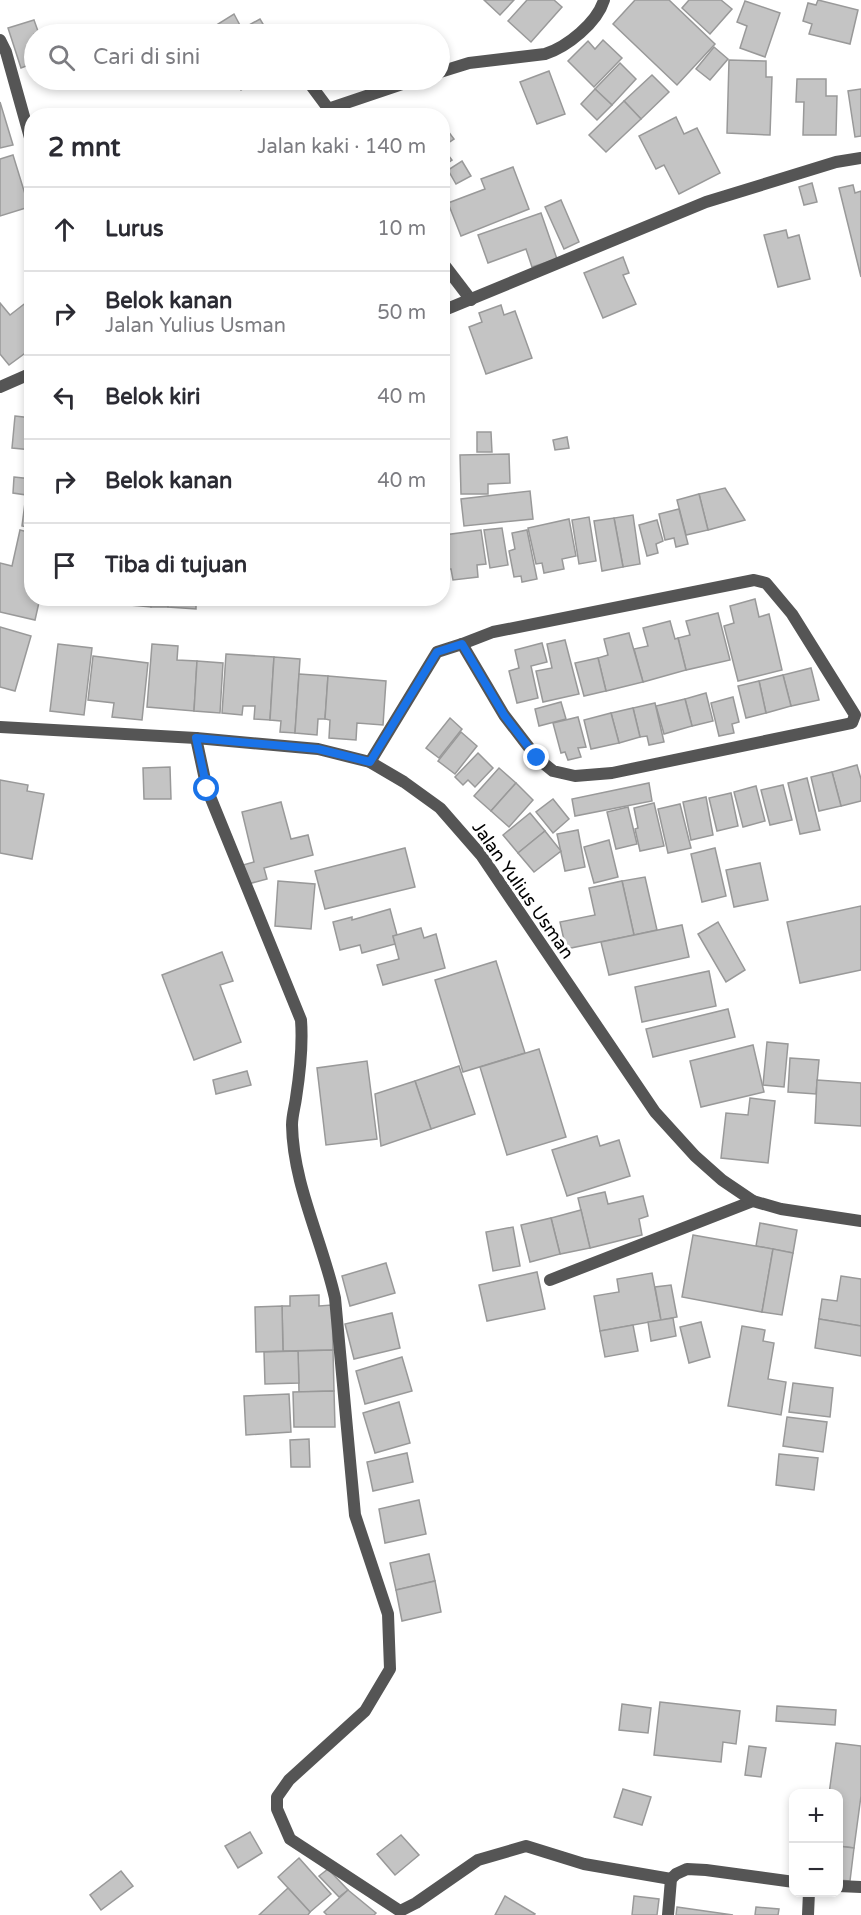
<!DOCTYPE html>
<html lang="id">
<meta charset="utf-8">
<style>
:root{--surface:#fff;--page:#f2f2f3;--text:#2b2b33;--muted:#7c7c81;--line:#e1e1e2}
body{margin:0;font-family:"Varela Round",sans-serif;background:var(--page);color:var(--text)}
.controls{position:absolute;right:18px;bottom:18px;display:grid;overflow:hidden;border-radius:12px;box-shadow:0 3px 9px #0003}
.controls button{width:54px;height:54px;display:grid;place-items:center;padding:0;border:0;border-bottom:2px solid var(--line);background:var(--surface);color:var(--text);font:30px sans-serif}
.stop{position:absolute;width:18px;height:18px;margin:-14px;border:4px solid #1a73e8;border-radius:50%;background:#fff}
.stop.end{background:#1a73e8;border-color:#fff;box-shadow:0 2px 6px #0008}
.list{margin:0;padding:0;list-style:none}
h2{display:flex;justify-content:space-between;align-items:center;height:78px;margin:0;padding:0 24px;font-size:26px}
h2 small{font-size:20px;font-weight:400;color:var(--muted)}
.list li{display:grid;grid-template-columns:39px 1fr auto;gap:18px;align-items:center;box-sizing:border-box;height:84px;padding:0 24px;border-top:2px solid var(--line)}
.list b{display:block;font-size:22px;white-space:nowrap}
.list p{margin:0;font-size:20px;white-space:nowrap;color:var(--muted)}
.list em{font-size:20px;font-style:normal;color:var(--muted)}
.icon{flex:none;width:33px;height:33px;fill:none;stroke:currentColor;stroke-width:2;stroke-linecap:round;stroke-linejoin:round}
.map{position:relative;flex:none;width:861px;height:1915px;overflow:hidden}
.search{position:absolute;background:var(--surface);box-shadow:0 3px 9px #0003;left:24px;top:24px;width:426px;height:66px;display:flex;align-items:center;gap:15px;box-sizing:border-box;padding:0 21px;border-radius:33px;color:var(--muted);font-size:22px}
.panel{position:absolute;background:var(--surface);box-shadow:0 3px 9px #0003;left:24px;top:108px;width:426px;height:498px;border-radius:24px}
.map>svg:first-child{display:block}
</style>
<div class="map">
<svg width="861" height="1915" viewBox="0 0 861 1915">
<rect width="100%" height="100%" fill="#fff"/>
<g fill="#c4c4c4" stroke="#999" stroke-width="1.5">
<polygon points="484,0 514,0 500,15"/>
<polygon points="527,0 554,0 562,7 531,42 508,21"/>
<polygon points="635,0 669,0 715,44 677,85 613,24"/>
<polygon points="689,0 721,0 732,9 710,34 682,8"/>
<polygon points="818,0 858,10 850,44 809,34 812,24 803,21 808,3 816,5"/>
<polygon points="745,1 780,13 765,57 740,48 747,26 737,22"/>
<polygon points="234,14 242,29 260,19 269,34 202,34"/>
<polygon points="34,20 39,34 34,34 34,63 21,68 8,28"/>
<polygon points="603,40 622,58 594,87 568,61 588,41 595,49"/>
<polygon points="714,47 728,59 710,80 696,69"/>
<polygon points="729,60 766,61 766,77 772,77 770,135 727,133"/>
<polygon points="620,63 636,79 612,105 595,89"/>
<polygon points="549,71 565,114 537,124 520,82"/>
<polygon points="652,75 669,92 641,119 624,101"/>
<polygon points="797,79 826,79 826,96 837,96 836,135 803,135 804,102 796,102"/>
<polygon points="235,80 257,80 241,90"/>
<polygon points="595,89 612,105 597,120 581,104"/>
<polygon points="861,89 861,136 855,137 848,91"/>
<polygon points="624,101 641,119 606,152 589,135"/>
<polygon points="0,102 13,145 0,148"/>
<polygon points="676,117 684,134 697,128 720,173 679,194 664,165 656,169 639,136"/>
<polygon points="442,123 454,139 442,147"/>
<polygon points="442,147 452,160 442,167"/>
<polygon points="13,155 29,207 0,216 0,159"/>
<polygon points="462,161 471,176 456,184 448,170"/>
<polygon points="513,167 529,209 461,236 448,203 485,189 481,179"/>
<polygon points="812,183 817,202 804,205 799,187"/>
<polygon points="853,185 855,193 861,191 861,277 839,188"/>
<polygon points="561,200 579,242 564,249 545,207"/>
<polygon points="541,213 557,259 532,267 526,249 488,263 478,235"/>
<polygon points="786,230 788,238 799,235 810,279 778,287 764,235"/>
<polygon points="623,257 629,273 623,275 636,304 603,318 584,273"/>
<polygon points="32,298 32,348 9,365 0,354 0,303 10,315"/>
<polygon points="501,305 504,315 515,311 532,358 486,374 469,327 482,322 479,313"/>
<polygon points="15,416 32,418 32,450 12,448"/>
<polygon points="477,432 491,432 492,452 477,452"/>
<polygon points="567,437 569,448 555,450 553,440"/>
<polygon points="509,454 510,483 488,484 488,494 461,494 460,455"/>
<polygon points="14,477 32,479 32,528 22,526 26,495 13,493"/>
<polygon points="725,488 745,520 708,530 699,494"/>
<polygon points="530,491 533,519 464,526 461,499"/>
<polygon points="699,494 708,530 686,535 677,500"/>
<polygon points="679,509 688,544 676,547 674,538 665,540 659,514"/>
<polygon points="633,515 640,564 623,567 614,518"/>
<polygon points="589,517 596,561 579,564 572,520"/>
<polygon points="614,518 623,567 602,571 594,521"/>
<polygon points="569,519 576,556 562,559 564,569 544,573 542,563 536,564 528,528"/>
<polygon points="657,520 663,541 656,544 658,553 647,556 639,525"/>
<polygon points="502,528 508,565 490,568 484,530"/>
<polygon points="20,530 32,533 32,598 40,598 35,620 0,612 0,563 12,566"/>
<polygon points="481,530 486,564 477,565 478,577 453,580 451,569 449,569 444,535"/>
<polygon points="527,530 537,579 522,582 521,576 514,577 509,551 515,549 512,533"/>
<polygon points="104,598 130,598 130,605 104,604"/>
<polygon points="130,598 151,598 151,607 130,605"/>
<polygon points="151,598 169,598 168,607 151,607"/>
<polygon points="169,598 196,598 196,609 168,607"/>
<polygon points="755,599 759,617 769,614 782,670 738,681 724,626 734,623 730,606"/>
<polygon points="718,613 730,660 686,670 678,638 690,635 686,621"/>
<polygon points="670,621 675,639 678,638 686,670 643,682 634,649 648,646 643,628"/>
<polygon points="0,627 31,636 15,691 0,687"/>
<polygon points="629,633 643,682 606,691 598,658 608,655 604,639"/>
<polygon points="565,640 579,694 543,702 536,671 552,668 547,644"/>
<polygon points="542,643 547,662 531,666 538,698 517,703 509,671 519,668 515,650"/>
<polygon points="58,644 92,648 84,715 50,711"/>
<polygon points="152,644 178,646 177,660 197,661 194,711 147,707"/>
<polygon points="226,654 274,657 270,720 254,719 255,706 243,706 242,715 222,713"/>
<polygon points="93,656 148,663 142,720 112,717 114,703 88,700"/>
<polygon points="274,657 300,659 295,733 280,732 281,721 270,720"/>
<polygon points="598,658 606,691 584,696 575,663"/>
<polygon points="197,661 223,663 220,713 194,711"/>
<polygon points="811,668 819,700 791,706 783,675"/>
<polygon points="299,674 328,676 325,719 318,719 317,735 295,733"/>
<polygon points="783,675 791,706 766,713 759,681"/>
<polygon points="328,676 386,681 383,725 357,723 356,740 329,738 330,720 325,719"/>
<polygon points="759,681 766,713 746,718 738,686"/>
<polygon points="706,693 713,721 692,726 685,699"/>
<polygon points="733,697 739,722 732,724 734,733 719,736 711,703"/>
<polygon points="685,699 692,726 664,734 656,706"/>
<polygon points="561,702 566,719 539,726 535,709"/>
<polygon points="655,703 664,742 649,745 647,736 640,737 633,708"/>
<polygon points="633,708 640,737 619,743 611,713"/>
<polygon points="611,713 619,743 591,749 584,720"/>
<polygon points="578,717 586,747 578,748 581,757 568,760 565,752 561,753 553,723"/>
<polygon points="450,718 462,729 439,758 426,748"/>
<polygon points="461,732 477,746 455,774 438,761"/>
<polygon points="478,753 493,768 475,787 468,780 463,785 455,777"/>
<polygon points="857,765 861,779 861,801 841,806 832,772"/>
<polygon points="170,767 171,799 144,799 143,768"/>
<polygon points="499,768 516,783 491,811 474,796"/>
<polygon points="832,772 841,806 819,811 811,777"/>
<polygon points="807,778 820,830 800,834 788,783"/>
<polygon points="0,780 28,785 27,791 44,794 32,859 0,853"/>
<polygon points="516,783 533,800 509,827 491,811"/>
<polygon points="649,783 652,801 575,816 572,799"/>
<polygon points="783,785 792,820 770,825 761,790"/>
<polygon points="756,786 765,821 743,827 734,792"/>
<polygon points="731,793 738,826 717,831 709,798"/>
<polygon points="706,797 713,835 691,840 683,802"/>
<polygon points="553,799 569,819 553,833 536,812"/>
<polygon points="281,802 291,839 308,835 313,855 264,868 267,879 248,884 243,865 254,862 242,812"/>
<polygon points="654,803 664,846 640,851 635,829 638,828 634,808"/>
<polygon points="680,804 691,848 668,853 658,809"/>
<polygon points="628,807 637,844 616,849 607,812"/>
<polygon points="530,813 545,831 518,853 503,835"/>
<polygon points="578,830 585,867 565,871 557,834"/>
<polygon points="545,831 561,851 534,872 518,853"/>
<polygon points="609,840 618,877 594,883 584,847"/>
<polygon points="405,848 415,887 325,909 315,871"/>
<polygon points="715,848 726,896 702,902 691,854"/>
<polygon points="760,863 768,900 734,907 726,870"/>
<polygon points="645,877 657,930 634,935 622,881"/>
<polygon points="278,881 315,884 311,929 275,926"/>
<polygon points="622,881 634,935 566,949 560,922 595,915 589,888"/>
<polygon points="861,906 861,970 800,983 787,922"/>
<polygon points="390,909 397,935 393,936 395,944 362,953 360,945 340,950 333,922 352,917 352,920"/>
<polygon points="718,922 745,970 726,982 698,934"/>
<polygon points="682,925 689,957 609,975 601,942"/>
<polygon points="421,928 424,938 436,934 445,968 383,985 377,965 399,959 393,936"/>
<polygon points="222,952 233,981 220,985 241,1042 194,1060 162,975"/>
<polygon points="496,961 525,1053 463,1072 435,980"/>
<polygon points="709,971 716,1006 642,1022 635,987"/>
<polygon points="728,1009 735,1037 653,1057 646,1029"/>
<polygon points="767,1042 788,1044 784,1087 763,1085"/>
<polygon points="753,1045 764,1092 701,1107 690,1061"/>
<polygon points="539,1049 566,1137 507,1155 480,1067"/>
<polygon points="790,1058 819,1060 816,1094 788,1092"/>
<polygon points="367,1061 377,1139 326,1145 317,1068"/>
<polygon points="459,1066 475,1114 431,1129 415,1081"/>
<polygon points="247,1071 251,1085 216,1094 213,1080"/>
<polygon points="817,1080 861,1083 861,1126 815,1123"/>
<polygon points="415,1081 431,1129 381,1146 375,1094"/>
<polygon points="750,1098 775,1101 768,1163 721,1158 726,1113 748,1115"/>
<polygon points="597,1136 600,1146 619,1140 630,1176 567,1196 552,1150"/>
<polygon points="605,1192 608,1204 643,1196 648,1216 639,1219 642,1235 590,1248 578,1198"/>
<polygon points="581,1210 590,1248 560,1254 551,1218"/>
<polygon points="551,1218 560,1254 530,1262 521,1225"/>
<polygon points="760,1223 797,1230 793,1253 756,1246"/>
<polygon points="513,1227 520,1266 493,1271 486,1232"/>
<polygon points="693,1235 773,1249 762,1312 682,1297"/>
<polygon points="773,1249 793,1253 782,1315 762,1312"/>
<polygon points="386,1263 395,1293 350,1306 342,1276"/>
<polygon points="537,1272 545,1309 487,1321 479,1285"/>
<polygon points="652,1273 661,1320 600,1331 594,1296 619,1292 617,1279"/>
<polygon points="841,1276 861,1279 861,1326 819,1319 822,1299 837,1301"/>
<polygon points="671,1285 677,1317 661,1320 655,1287"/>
<polygon points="319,1295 319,1306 332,1305 333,1350 283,1351 282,1306 290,1306 290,1296"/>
<polygon points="282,1306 283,1351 256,1352 255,1307"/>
<polygon points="392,1313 400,1348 354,1359 345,1324"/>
<polygon points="673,1318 676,1336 651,1341 648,1322"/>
<polygon points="819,1319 861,1326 861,1356 815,1348"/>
<polygon points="701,1322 710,1357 689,1363 680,1327"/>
<polygon points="633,1325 638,1351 605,1357 600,1331"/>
<polygon points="742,1326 765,1330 763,1341 774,1343 768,1379 786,1382 781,1415 728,1406"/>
<polygon points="333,1350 334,1391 299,1392 298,1351"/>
<polygon points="298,1351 299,1383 265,1384 264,1352"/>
<polygon points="402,1357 412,1391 365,1404 356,1371"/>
<polygon points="793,1383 833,1388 830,1417 789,1412"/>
<polygon points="334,1391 335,1427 294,1427 293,1392"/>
<polygon points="289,1394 291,1432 246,1435 244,1396"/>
<polygon points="399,1402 410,1443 375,1453 363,1413"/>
<polygon points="787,1417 827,1422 823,1452 783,1446"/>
<polygon points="309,1439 310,1467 291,1467 290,1440"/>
<polygon points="407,1453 413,1482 373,1491 367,1462"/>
<polygon points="779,1454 818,1458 814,1490 776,1485"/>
<polygon points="419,1500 426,1534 385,1543 379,1509"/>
<polygon points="429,1554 435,1581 396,1590 390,1563"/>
<polygon points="435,1581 441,1612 402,1621 396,1590"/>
<polygon points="660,1702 740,1711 736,1744 723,1742 721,1762 654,1755"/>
<polygon points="622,1704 651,1708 648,1733 619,1730"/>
<polygon points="777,1706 836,1710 835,1725 776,1721"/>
<polygon points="836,1743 861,1746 861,1796 854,1848 838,1846 838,1794 829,1794"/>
<polygon points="749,1746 766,1748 761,1777 745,1775"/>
<polygon points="623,1789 651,1797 642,1825 614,1817"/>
<polygon points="250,1832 262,1853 238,1868 225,1846"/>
<polygon points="401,1835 419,1855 395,1875 377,1854"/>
<polygon points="838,1846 854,1848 850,1881 838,1880"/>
<polygon points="299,1858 331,1894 310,1912 278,1877"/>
<polygon points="328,1869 348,1890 339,1897 319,1876"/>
<polygon points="121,1871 133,1886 101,1910 90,1895"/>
<polygon points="288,1888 310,1912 308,1915 259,1915"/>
<polygon points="348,1890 376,1913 374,1915 327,1915 324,1912"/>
<polygon points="505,1896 535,1914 534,1915 495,1915"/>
<polygon points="634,1896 659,1899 657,1915 632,1915"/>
<polygon points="677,1907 733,1915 676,1915"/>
<polygon points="756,1907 779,1909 778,1915 755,1915"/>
</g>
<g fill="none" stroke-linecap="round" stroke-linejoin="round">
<g stroke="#555" stroke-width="12">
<polyline points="0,40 6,52 32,145"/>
<path d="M440,72L469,63L545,54C567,47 597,23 604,0"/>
<polyline points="307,80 333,115"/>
<polyline points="328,109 414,80"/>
<polyline points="442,262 471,300"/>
<polyline points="442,311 706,202 836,162 861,158"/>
<polyline points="0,387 32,373"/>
<polygon points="754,580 766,583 792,614 855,715 852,723 612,773 575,776 553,771 537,758 504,715 462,644 493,632"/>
<path d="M196,738L207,789L301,1020C303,1046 300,1072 296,1098C295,1106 292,1116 292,1125C293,1184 322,1240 335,1298L355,1515L388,1614L390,1669L365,1711L289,1780L277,1797V1809L290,1839L400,1911L416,1903L478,1860L526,1846L584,1864L671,1879"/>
<polyline points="370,762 437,652 462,644"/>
<polyline points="550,1280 753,1201"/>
<polyline points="838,1886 861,1887"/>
<polyline points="668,1915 671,1879 676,1874 687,1869 706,1870 794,1882"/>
<polyline points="808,1915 809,1892"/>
</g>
<polyline stroke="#555" stroke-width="12" points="0,727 196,738 318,749 370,762 404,782 440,808 481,855 655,1112 695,1156 722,1180 753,1201 781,1209 861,1221"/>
</g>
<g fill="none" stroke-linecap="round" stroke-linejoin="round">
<polyline stroke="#1a73e8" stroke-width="8" points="207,789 196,738 318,749 370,762 437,652 462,644 504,715 537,758"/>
</g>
<g text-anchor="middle" stroke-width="6" stroke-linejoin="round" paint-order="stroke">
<g font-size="18" fill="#000" stroke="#fff">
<text transform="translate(523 890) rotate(55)" y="6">Jalan Yulius Usman</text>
</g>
</g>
</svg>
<div class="controls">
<button>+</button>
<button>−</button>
</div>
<div class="stop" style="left:207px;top:789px"></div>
<div class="stop end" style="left:537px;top:758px"></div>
<div class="search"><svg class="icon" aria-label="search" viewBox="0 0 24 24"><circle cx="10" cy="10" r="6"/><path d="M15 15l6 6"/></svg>Cari di sini</div>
<section class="panel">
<h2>2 mnt<small>Jalan kaki · 140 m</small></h2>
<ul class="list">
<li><svg class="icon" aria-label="ahead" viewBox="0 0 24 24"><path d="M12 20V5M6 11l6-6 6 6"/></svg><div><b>Lurus</b></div><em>10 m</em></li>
<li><svg class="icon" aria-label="right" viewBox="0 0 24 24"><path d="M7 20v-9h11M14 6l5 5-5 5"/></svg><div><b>Belok kanan</b><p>Jalan Yulius Usman</p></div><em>50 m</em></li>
<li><svg class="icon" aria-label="left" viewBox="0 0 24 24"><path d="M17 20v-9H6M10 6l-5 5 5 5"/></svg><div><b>Belok kiri</b></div><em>40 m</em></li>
<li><svg class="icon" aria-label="right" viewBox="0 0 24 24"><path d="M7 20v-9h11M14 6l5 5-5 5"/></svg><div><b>Belok kanan</b></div><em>40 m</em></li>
<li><svg class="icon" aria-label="arrive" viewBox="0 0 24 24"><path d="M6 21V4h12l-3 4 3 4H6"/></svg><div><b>Tiba di tujuan</b></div></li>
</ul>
</section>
</div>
